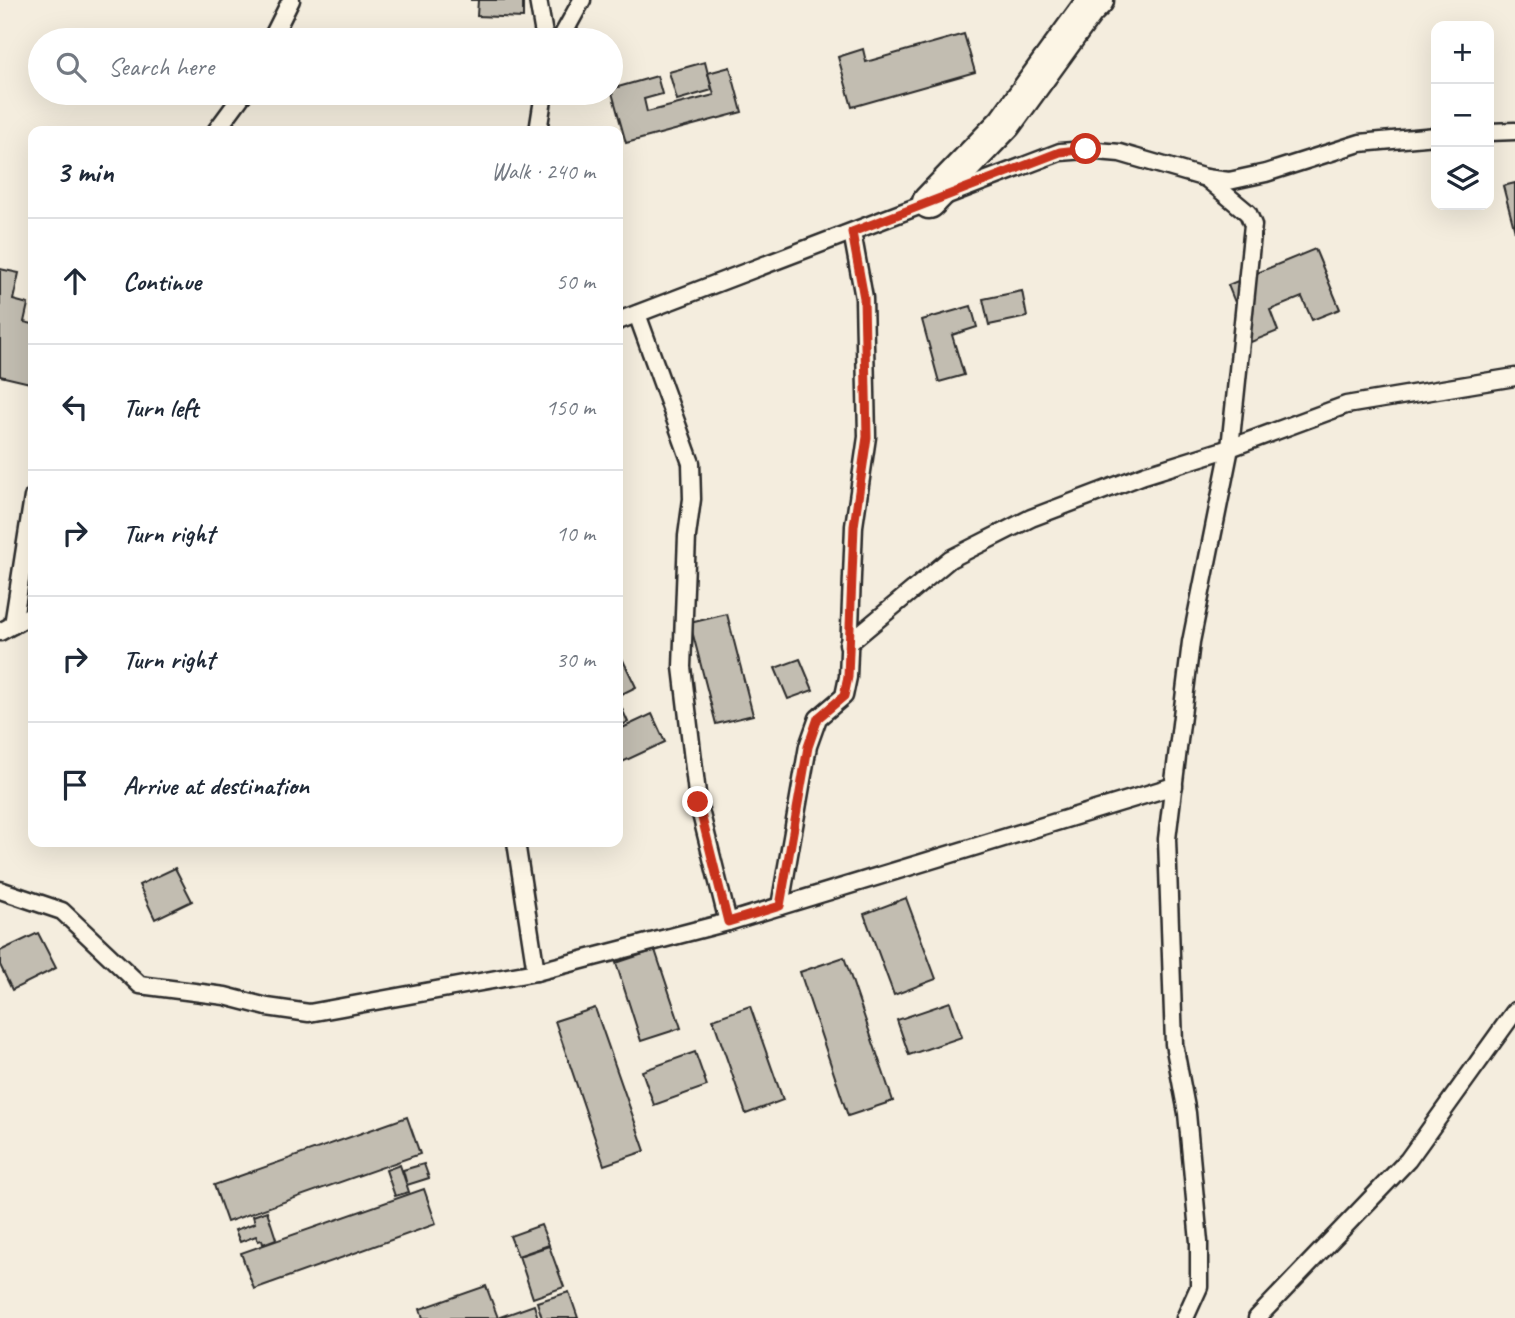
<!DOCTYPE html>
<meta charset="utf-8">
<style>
:root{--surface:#fff;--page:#f6f6f7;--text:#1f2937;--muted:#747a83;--line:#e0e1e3}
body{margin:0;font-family:Caveat,sans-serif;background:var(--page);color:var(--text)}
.controls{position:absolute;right:21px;top:21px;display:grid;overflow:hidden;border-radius:14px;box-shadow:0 7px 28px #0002}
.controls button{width:63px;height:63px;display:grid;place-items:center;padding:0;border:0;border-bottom:2px solid var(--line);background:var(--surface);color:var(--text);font:35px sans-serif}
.stop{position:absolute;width:21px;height:21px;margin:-16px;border:5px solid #c8321e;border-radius:50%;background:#fff}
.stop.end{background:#c8321e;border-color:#fff;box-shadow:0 2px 7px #0008}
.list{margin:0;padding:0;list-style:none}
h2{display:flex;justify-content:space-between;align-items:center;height:91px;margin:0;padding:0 28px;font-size:30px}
h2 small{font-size:23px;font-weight:400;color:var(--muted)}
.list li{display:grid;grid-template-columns:46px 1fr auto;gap:21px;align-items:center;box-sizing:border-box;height:126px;padding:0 28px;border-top:2px solid var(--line)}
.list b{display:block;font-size:26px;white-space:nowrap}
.list em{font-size:23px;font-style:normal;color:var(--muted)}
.icon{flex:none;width:38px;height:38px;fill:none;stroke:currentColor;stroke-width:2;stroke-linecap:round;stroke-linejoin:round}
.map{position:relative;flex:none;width:1515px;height:1318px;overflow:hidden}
.search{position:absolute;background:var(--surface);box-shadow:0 7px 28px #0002;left:28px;top:28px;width:595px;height:77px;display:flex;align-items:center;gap:18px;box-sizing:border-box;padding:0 24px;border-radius:38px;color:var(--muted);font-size:26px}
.panel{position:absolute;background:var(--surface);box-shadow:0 7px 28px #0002;left:28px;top:126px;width:595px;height:721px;border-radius:14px}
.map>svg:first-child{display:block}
</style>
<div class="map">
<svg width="1515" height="1318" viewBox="0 0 1515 1318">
<rect width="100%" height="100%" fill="#f4edde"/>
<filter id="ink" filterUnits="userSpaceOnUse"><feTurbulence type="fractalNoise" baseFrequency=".0143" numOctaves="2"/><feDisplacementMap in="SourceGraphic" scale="14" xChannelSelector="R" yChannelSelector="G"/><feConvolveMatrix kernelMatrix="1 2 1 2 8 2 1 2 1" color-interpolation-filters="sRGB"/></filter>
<g filter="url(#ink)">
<g fill="#c2bdb1" stroke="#2b2b2b" stroke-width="2">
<polygon points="470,0 523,0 523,18 477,16 478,0"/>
<polygon points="964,34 975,72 852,107 838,57 863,49 866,62"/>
<polygon points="705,62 712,90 677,100 669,72"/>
<polygon points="730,67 742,112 626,143 611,89 657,76 662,94 644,99 647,112 714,95 708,73"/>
<polygon points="1515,183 1515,232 1503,186"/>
<polygon points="1315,249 1340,309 1312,320 1302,297 1270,310 1278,331 1251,342 1228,285"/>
<polygon points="0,269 19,273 13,300 28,304 24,322 33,324 33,369 30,383 0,376"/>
<polygon points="1022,291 1027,317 989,325 983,299"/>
<polygon points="971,306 977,327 952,335 964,375 939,382 922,320"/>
<polygon points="727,614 753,715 716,724 690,623"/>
<polygon points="619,652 636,687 618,696 618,653"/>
<polygon points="800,659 813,690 788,699 775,668"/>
<polygon points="618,700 628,722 618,727"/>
<polygon points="652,714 665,742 618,764 618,730"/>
<polygon points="175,868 192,901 155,919 139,885"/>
<polygon points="906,898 936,979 894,995 864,914"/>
<polygon points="38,933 56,968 12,990 0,965 0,951"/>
<polygon points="655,950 681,1028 641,1041 616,963"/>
<polygon points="844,957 893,1101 848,1116 800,972"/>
<polygon points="950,1002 962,1037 909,1055 897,1020"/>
<polygon points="750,1006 783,1100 746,1114 713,1019"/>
<polygon points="595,1008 645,1151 604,1165 555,1021"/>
<polygon points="695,1052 707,1086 654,1105 642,1071"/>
<polygon points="407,1117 420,1154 227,1222 214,1185"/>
<polygon points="424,1164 429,1178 407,1185 403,1170"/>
<polygon points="400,1165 409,1192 395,1196 386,1170"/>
<polygon points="424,1189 436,1224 254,1289 241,1253"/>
<polygon points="267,1211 276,1239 263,1244 262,1240 258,1241 256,1236 240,1242 235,1230 255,1223 253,1216"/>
<polygon points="541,1225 549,1245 518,1256 510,1236"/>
<polygon points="549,1246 564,1287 533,1298 519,1256"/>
<polygon points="486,1286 498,1318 423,1318 420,1309"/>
<polygon points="569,1292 578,1318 542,1318 537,1302"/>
<polygon points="534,1305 538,1318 500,1318 500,1317"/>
</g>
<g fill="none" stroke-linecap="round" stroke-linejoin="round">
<defs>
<g id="service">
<polyline points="538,0 545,40"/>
<polyline points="271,40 291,0"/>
<polyline points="560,40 582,0"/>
<polyline points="216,131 244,93"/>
<polyline points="538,131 544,93"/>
<polyline points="1489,132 1515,131"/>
<polyline points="637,314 691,463 692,499 687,536 682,667 698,802 728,922"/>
<polyline points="618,321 1060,152 1086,150 1120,153 1206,178 1229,181 1266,173 1360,143 1436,136"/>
<polyline points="13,625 33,497"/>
<polyline points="0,632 33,614"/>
<polyline points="848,644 950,559 1031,518 1144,475 1230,448 1346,405 1515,377"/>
<polyline points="516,842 536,972"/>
<polyline points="0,890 62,911 140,985 225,996 267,1007 309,1013 536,972 728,922 1174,786"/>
<polyline points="780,906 808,746 818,718 844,696 848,677 854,526 867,437 864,298 852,232"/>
<polyline points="1185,1318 1199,1287 1199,1242 1187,1113 1174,1044 1167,839 1191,642 1230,448 1253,225 1248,213 1206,178"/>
<polyline points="1257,1318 1408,1160 1515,1011"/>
</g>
<polyline id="minor" points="929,202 1005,123 1087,10 1097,0"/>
</defs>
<use href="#service" stroke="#2b2b2b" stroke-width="21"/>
<use href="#minor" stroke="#2b2b2b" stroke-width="37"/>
<use href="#service" stroke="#fcf5e5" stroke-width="16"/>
<use href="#minor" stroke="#fcf5e5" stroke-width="32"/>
</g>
</g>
<g fill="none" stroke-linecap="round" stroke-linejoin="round" filter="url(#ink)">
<polyline stroke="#c8321e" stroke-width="9" points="698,802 728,922 780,906 808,747 818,718 844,696 848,677 854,526 867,437 864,298 852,232 1060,152 1086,149"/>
</g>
</svg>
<div class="controls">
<button>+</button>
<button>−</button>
<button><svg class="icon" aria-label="layers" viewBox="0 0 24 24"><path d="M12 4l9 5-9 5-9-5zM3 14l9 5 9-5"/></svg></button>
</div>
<div class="stop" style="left:1086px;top:149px"></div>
<div class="stop end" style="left:698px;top:802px"></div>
<div class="search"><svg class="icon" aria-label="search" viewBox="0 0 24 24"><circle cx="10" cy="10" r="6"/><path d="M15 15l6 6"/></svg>Search here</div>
<section class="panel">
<h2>3 min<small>Walk · 240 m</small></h2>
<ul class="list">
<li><svg class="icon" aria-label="ahead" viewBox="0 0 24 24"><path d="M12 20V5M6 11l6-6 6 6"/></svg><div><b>Continue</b></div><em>50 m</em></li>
<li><svg class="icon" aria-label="left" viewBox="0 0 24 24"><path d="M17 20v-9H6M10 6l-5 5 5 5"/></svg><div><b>Turn left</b></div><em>150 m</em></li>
<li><svg class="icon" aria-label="right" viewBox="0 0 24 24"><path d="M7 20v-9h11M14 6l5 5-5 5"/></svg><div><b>Turn right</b></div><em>10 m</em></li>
<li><svg class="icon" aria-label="right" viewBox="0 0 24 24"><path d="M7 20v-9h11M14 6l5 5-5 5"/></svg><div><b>Turn right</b></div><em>30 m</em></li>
<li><svg class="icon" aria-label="arrive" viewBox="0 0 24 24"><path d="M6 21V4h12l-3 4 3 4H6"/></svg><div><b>Arrive at destination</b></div></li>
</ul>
</section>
</div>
